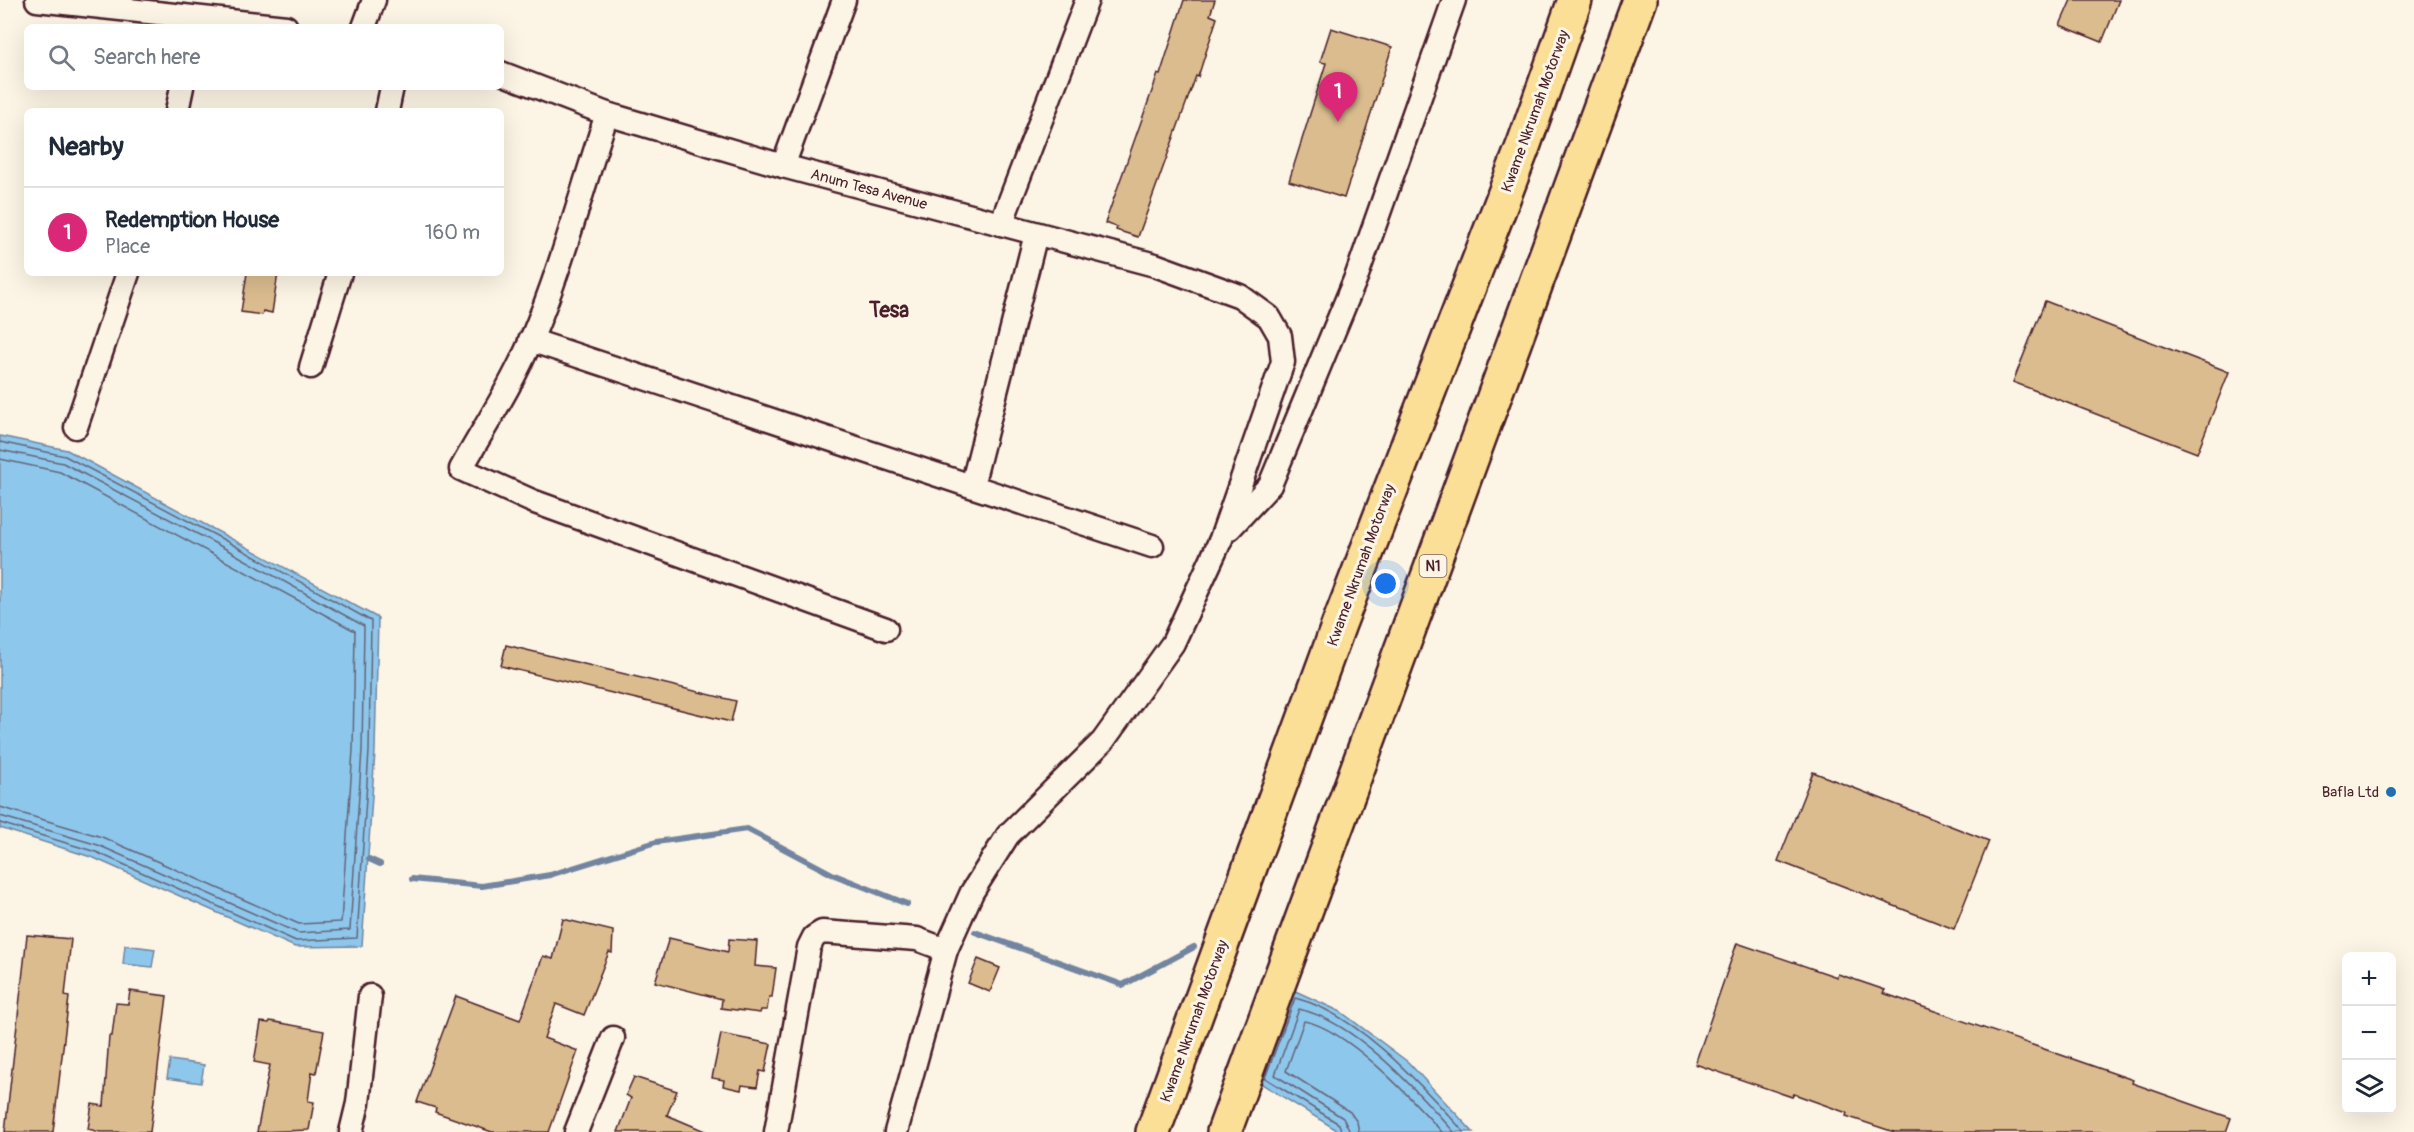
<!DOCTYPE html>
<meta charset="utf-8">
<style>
:root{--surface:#fff;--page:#f6f6f7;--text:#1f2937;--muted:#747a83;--line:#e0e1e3;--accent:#db2777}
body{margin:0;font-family:Pangolin,sans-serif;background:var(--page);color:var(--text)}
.controls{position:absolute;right:18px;bottom:18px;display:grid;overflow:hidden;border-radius:9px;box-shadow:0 6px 24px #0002}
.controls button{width:54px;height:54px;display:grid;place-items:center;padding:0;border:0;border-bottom:2px solid var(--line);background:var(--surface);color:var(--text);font:30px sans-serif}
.you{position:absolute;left:1386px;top:584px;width:21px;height:21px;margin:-15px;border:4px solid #fff;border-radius:50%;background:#1a73e8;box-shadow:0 0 0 9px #1a73e833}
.badge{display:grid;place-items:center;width:39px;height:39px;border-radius:50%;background:var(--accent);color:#fff;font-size:20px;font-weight:700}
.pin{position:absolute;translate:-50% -50px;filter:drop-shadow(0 2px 3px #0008)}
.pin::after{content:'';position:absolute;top:32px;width:21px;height:18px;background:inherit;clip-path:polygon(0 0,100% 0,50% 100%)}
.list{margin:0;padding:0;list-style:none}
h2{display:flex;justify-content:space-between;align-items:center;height:78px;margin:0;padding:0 24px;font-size:26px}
h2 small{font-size:20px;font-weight:400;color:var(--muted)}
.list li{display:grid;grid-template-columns:39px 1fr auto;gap:18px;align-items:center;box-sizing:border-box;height:90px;padding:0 24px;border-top:2px solid var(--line)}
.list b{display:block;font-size:22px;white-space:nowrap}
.list p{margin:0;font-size:20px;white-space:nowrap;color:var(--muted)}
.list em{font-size:20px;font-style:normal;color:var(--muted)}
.icon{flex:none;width:33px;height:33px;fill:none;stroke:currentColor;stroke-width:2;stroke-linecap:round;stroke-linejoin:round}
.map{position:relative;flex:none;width:2414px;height:1132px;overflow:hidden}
.search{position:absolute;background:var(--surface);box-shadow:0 6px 24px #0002;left:24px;top:24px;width:480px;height:66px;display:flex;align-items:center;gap:15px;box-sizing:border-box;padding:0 21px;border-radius:9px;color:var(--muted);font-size:22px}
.panel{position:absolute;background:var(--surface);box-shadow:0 6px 24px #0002;left:24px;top:108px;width:480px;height:168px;border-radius:9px}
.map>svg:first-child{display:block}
</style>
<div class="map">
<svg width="2414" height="1132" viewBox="0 0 2414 1132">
<rect width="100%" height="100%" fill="#fcf5e5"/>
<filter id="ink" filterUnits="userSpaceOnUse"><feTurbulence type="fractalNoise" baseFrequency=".0167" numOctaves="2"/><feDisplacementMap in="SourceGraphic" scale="12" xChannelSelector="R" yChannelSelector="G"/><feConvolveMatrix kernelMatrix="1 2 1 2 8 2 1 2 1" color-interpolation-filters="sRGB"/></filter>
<g filter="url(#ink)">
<g fill="#8dc8ec" stroke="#72849f" stroke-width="1.5">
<polygon points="0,436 67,450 378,618 375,751 362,946 295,947 94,858 0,828"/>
<polygon points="125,945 155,949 152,967 123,964"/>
<polygon points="1291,989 1341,1012 1408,1062 1473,1132 1340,1132 1257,1081"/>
<polygon points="170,1060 204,1065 201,1083 167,1078"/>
</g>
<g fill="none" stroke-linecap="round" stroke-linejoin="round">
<g stroke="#656378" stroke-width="1.5">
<polyline points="0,442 65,456 228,542 371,621 369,751 357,938 296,941 96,852 0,823"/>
<polyline points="0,450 63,463 224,548 364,626 362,750 350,930 298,933 98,845 0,816"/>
<polyline points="0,459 60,472 355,631 353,750 341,922 299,924 102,837 0,807"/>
<path d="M1342,1132L1339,1124L1265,1078L1295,998C1359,1014 1421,1085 1464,1132"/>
<path d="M1350,1132L1343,1118L1275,1075L1299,1009C1356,1022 1416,1090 1454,1132"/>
<path d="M1359,1132L1357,1122L1350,1112L1286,1071L1304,1021C1348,1029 1412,1099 1442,1132"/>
</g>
<g stroke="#72849f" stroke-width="6">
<polyline points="369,859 380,864"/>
<polyline points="412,879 482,886 550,875 656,842 747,829 832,874 907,904"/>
<polyline points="975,932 1123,985 1194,947"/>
</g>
</g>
<g fill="#dabc8e" stroke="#4a1f2b" stroke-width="1.5">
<polygon points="1184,0 1215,0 1210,15 1217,18 1198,77 1196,76 1138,237 1116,230 1117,227 1105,223 1158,74 1160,75"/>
<polygon points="2071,0 2119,0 2102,42 2060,25"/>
<polygon points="1331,28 1392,47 1344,198 1289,181 1326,63 1320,62"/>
<polygon points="247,273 278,273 272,313 263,311 262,315 241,312"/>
<polygon points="2045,301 2229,372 2197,453 2013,382"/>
<polygon points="506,645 736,701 731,722 501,666"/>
<polygon points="1813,772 1989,841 1954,929 1778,861"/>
<polygon points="563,919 613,931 612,953 609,952 584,1015 556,1004 544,1038 578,1051 549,1132 492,1132 435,1112 436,1108 417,1102 456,996 520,1020 543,956 553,959"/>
<polygon points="27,935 71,939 65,996 69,997 53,1132 5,1132"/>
<polygon points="669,938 728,952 729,939 757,941 755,966 776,968 772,997 769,997 767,1010 761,1010 760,1013 721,1008 722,999 655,982"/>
<polygon points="1737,943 1837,977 1838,974 1885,990 1883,993 2133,1080 2132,1083 2231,1118 2226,1132 1894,1132 1846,1116 1847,1113 1794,1094 1792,1097 1695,1064"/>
<polygon points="978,959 1000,968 990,992 968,983"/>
<polygon points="130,991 167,996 150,1132 100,1132 88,1129 92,1104 104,1106 109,1036 112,1036 116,1003 128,1004"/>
<polygon points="270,1021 324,1031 316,1073 312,1072 308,1101 314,1102 309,1130 257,1132 270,1065 254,1062 261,1022 269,1023"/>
<polygon points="721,1034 771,1044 765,1072 760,1071 757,1087 742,1085 741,1090 723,1086 724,1080 712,1078"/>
<polygon points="634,1077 677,1091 667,1115 707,1132 618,1132 631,1098 626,1095"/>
</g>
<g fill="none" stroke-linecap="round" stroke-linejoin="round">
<defs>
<g id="minor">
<polyline points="37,0 286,27"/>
<polyline points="364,27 374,0"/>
<polyline points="501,73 607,114 783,166 1155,265 1240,296 1269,317 1280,336 1283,362 1221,539 1173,643 1103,741 1008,835 972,892 946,950 896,1132"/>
<polyline points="177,111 182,87"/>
<polyline points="387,111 392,87"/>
<path d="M607,114C582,189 562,267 531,340C512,385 485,426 461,469L532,501L886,629"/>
<polyline points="783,166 844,0"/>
<polyline points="1001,224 1087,0"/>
<polyline points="530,340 1152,546"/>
<polyline points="311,367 340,273"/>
<polyline points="76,427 128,273"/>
<polyline points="972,486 1036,234"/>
<polyline points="1230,528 1270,485 1357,275 1454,0"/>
<polyline points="351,1132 358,1103 370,996"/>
<polyline points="576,1132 613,1038"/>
<polyline points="776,1132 809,947 814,937 822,932 917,939 946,950"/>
</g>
<g id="motorway">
<polyline points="1153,1132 1339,624 1524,144 1575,0"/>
<polyline points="1224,1132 1640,0"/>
</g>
</defs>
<use href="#minor" stroke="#4a1f2b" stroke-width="27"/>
<use href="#motorway" stroke="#4a1f2b" stroke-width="38"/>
<use href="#minor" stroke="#fcf5e5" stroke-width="22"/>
<use href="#motorway" stroke="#fbdf96" stroke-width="33"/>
</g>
</g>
<circle fill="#1f6fb2" stroke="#fcf5e5" stroke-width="2" cx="2391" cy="792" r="6"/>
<g text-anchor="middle" stroke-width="6" stroke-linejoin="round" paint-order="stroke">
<rect fill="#fcf5e5" stroke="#7f5f63" stroke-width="1.5" x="1419.5" y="555" width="27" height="22" rx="4.5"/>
<g font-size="14" font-weight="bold" fill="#4a1f2b">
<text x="1433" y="571">N1</text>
</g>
<g font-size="15" fill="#4a1f2b" stroke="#fcf5e5">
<text transform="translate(1535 111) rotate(-70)" y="5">Kwame Nkrumah Motorway</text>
<text transform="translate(869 189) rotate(15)" y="5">Anum Tesa Avenue</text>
<text transform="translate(1361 565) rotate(-70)" y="5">Kwame Nkrumah Motorway</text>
<text transform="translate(1194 1021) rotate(-70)" y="5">Kwame Nkrumah Motorway</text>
</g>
<g font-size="15" fill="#4a1f2b" stroke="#fcf5e5" text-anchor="end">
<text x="2379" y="797">Bafla Ltd</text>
</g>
<g font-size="21" font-weight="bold" fill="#4a1f2b" stroke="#fcf5e5">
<text x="889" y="317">Tesa</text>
</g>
</g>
</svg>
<div class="controls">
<button>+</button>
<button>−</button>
<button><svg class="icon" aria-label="layers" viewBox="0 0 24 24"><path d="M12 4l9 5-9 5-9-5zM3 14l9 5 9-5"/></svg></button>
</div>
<div class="you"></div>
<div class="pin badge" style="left:1338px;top:122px">1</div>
<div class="search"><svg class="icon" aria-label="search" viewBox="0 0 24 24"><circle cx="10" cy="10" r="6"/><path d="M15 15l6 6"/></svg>Search here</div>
<section class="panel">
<h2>Nearby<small></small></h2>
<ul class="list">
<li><span class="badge">1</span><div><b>Redemption House</b><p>Place</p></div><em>160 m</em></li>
</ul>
</section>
</div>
